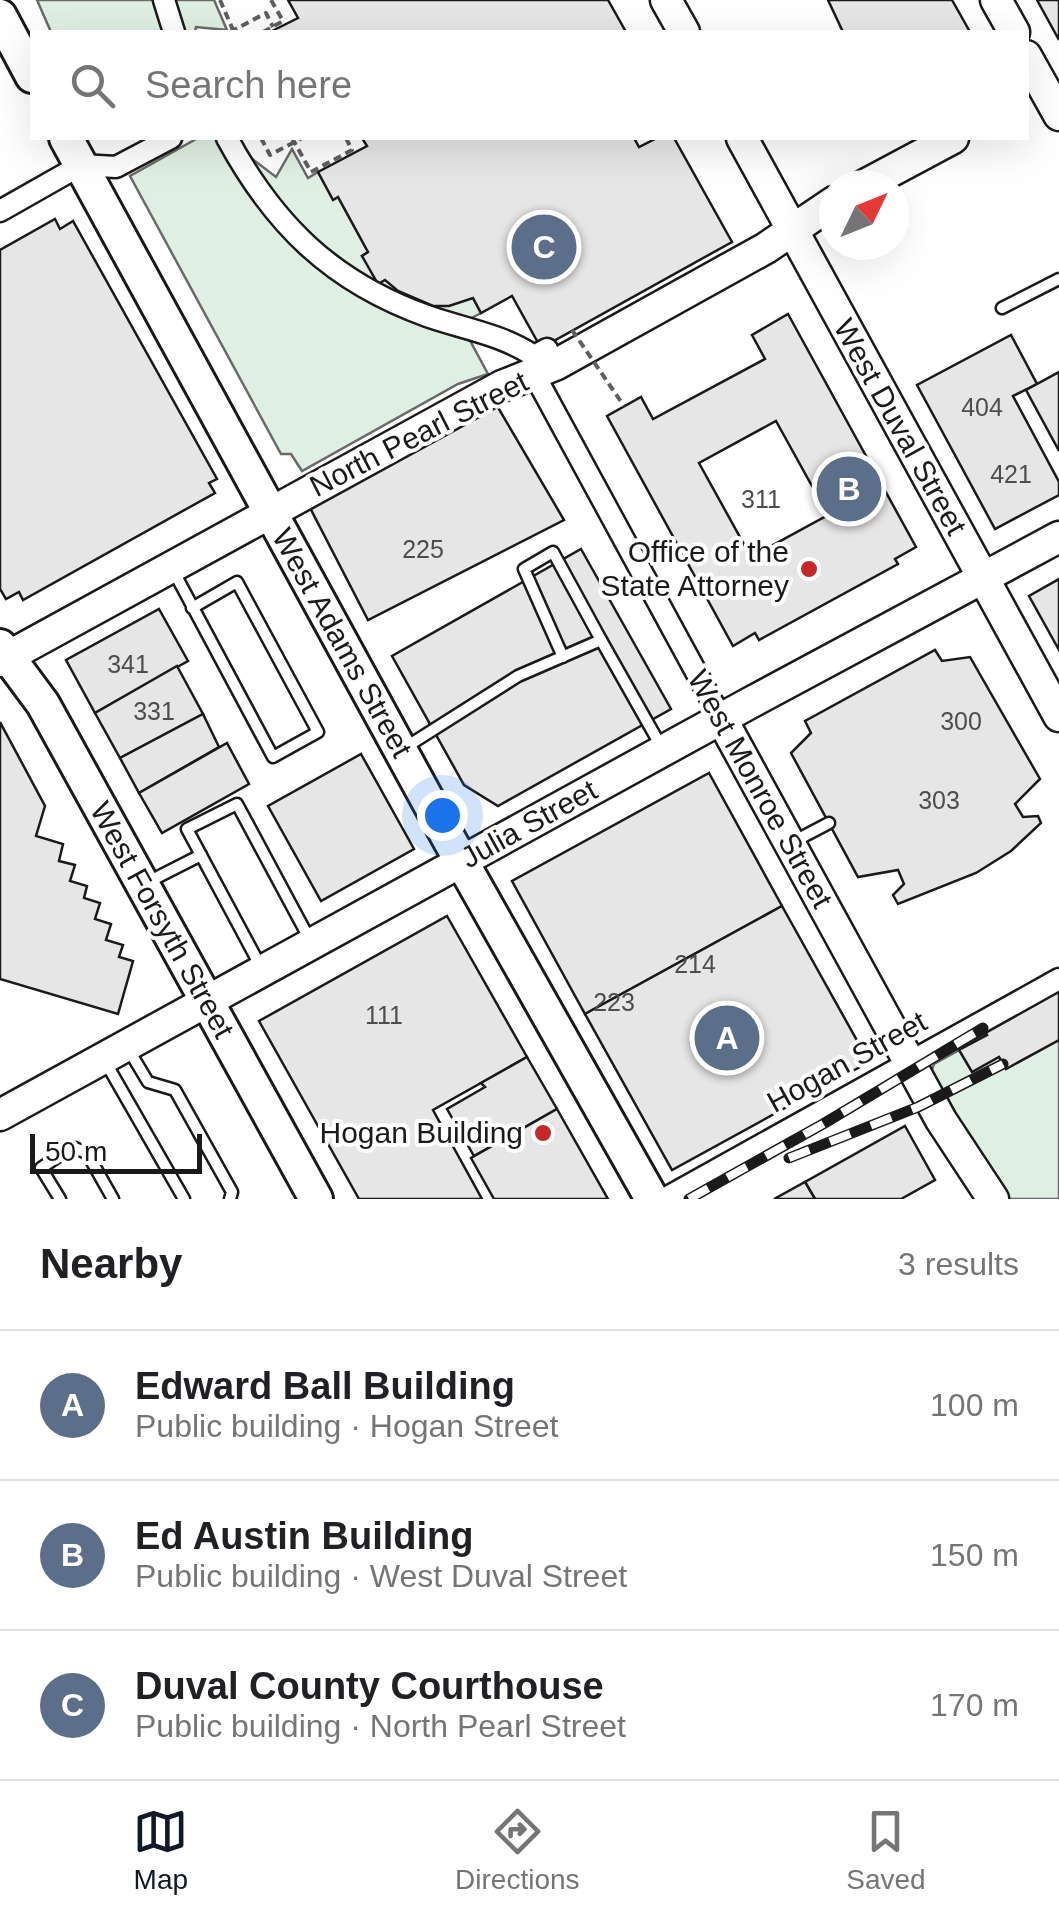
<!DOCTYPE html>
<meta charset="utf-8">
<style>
:root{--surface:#fff;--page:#f6f6f6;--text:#202124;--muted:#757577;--line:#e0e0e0;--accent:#111827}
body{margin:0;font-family:Helvetica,sans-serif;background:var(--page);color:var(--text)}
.compass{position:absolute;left:819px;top:170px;width:90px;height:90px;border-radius:50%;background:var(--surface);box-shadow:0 10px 40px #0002;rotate:47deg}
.scale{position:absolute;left:30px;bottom:25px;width:172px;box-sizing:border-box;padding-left:10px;border:5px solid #1a1a1a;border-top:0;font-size:28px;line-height:35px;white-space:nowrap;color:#1a1a1a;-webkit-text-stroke:8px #fff;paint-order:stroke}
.you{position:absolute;left:442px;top:815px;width:35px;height:35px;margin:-25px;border:8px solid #fff;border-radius:50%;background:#1a73e8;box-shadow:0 0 0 15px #1a73e833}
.badge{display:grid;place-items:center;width:65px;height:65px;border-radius:50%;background:var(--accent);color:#fff;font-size:32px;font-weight:700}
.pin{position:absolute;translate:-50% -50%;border:5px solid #fff;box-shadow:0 2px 10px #0006}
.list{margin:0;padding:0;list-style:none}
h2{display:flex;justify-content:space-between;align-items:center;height:130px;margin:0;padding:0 40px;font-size:42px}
h2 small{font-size:32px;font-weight:400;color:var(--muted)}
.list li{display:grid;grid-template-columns:65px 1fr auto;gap:30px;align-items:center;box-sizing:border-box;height:150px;padding:0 40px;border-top:2px solid var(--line)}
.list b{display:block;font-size:38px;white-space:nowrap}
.list p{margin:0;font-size:32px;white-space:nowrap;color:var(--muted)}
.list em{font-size:32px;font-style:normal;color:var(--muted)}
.icon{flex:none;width:55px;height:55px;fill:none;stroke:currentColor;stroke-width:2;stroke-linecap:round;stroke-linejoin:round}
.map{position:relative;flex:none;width:1059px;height:1199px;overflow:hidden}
.search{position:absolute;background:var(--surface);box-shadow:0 10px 40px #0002;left:30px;right:30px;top:30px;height:110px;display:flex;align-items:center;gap:25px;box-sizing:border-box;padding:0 35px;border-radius:0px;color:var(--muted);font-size:38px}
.sheet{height:580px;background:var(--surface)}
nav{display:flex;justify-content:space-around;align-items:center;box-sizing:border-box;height:140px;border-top:2px solid var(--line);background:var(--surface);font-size:28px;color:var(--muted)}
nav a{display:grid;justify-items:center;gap:5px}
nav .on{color:var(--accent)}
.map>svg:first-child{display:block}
</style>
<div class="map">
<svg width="1059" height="1199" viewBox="0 0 1059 1199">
<rect width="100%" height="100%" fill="#fff"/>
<g fill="#e0efe3" stroke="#6a6a6a" stroke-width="2.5">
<polygon points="37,0 158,0 168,32 51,32"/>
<polygon points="170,0 214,0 227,30 196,27 195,32 180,32"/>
<polygon points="198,138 220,138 284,232 468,337 488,374 458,384 302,471 291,454 281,454 130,176"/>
<polygon points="292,149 308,178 318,172 334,199 338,197 368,252 362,256 398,291 414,300 433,306 473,298 481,313 464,322 403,302 300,232 246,164 251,158 276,177"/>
<polygon points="1059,995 1059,1199 1009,1199 991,1168 965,1133 931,1072 934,1064"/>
</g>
<g fill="#e6e6e6" stroke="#1a1a1a" stroke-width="2.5" fill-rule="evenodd">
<polygon points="288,0 608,0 626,32 270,32 298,18"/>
<polygon points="828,0 952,0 970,32 843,32"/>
<polygon points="1037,0 1059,0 1059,40"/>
<polygon points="362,138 634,138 639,147 657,138 674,138 732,242 541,348 512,296 481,313 473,298 449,306 433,306 398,291 385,280 378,284 362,256 368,252 338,197 333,200 318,172 367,146"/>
<polygon points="55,219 60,229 73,221 217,479 209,483 215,493 23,600 19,592 6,599 0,589 0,250"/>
<path d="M788,314L916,547L895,559L898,564L759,640L755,633L733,646L607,416L641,397L653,419L765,359L752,335ZM776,421L828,515L751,557L699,463Z"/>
<polygon points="1011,335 1037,384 1013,396 1059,482 1059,495 995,529 917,385"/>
<polygon points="1059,372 1059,451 1026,390"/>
<polygon points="496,404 564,520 368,620 307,502"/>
<polygon points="581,549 671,709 498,806 464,785 392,656"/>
<polygon points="1059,579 1059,650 1029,596"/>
<polygon points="159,609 188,661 95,713 66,660"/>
<polygon points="935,650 942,661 970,657 1040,779 1015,804 1023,817 1038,816 1041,823 1011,851 976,873 898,904 893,895 904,884 898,870 858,877 791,753 811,733 805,721"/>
<polygon points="177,666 203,714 120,758 95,713"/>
<polygon points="203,714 219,747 139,793 120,758"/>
<polygon points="0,722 45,806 36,836 63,844 59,861 75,865 70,881 87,886 84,898 100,903 95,919 111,924 106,940 123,945 119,957 133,961 118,1014 0,979"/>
<polygon points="227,743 249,784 162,833 139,793"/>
<polygon points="361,754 414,849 321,901 268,806"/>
<polygon points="709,773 782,906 585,1014 512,881"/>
<polygon points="782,906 869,1062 672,1170 585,1014"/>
<polygon points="447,916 527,1057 433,1110 482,1199 359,1199 259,1021"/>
<polygon points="1059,979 1059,1040 1006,1069 999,1057 972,1072 959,1050 987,1035 980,1023"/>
<polygon points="527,1057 557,1109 474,1156 447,1109 485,1087 481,1083"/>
<polygon points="557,1109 608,1199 494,1199 471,1158"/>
<polygon points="905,1126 935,1180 901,1199 815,1199 805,1182"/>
<polygon points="805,1182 815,1199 774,1199"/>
</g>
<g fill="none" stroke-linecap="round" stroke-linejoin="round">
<defs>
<g id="lane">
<polyline points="1002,308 1059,279"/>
<polyline points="174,572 273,757 318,732 237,582 192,608"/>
<polyline points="601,640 662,748"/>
<polyline points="406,747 518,676 601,640 553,552 524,569 563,657"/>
<polyline points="791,843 829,823"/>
<polyline points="148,882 201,855"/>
<polyline points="262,969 187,829 237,804 310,940"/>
<polyline points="127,1047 148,1082 175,1090 232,1192 230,1199"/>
<polyline points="106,1063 184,1199"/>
<polyline points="60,1199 41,1168 72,1147 87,1153 113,1199"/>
</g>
<g id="street">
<polyline points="164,0 174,32"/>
<path d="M227,138C274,225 332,282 427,316C464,329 501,334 534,356L547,349"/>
<polyline points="0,211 81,165 116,167 171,138"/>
<polyline points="534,374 721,718"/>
<polyline points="664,1199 1059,979"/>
</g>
<g id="secondary">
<polyline points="666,0 684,32"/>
<polyline points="996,0 1014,32"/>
<polyline points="1026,56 1059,115"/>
<polyline points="742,138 1059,716"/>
<polyline points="865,185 953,138"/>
<polyline points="0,661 502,386 557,364 766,248 834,202"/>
<polyline points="721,718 941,1120 993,1199"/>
<polyline points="0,1115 748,704 1059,537"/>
</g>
<g id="primary">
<polyline points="0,16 32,76"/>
<polyline points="66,138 450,841 652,1199"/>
<polyline points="0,646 43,704 316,1199"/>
</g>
</defs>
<use href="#lane" stroke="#1a1a1a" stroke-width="15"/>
<use href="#street" stroke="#1a1a1a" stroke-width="25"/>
<use href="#secondary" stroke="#1a1a1a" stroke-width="35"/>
<use href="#primary" stroke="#1a1a1a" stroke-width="38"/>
<g stroke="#5f5f5f" stroke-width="4" stroke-dasharray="8 5" stroke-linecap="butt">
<polyline points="220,0 233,30"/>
<polyline points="230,32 266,13 273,27"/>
<polyline points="263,32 283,21 271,0"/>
<polyline points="261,138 270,155 302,138"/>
<polyline points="292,138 311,172 352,150 346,138"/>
</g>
<use href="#lane" stroke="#fff" stroke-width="10"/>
<use href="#street" stroke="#fff" stroke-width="20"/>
<use href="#secondary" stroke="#fff" stroke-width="30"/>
<use href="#primary" stroke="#fff" stroke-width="32"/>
<defs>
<g id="rail">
<polyline points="789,1158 918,1107 1003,1064"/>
<polyline points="689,1199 823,1124 983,1028"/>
</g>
</defs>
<use href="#rail" stroke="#1a1a1a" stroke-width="11"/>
<use href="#rail" stroke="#fff" stroke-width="8" stroke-dasharray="22" stroke-linecap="butt"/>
<polyline stroke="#5f5f5f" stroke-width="4" stroke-dasharray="8 5" stroke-linecap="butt" points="572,330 624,406"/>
</g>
<g fill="#c62828" stroke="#fff" stroke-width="4">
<circle cx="809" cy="569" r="10"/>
<circle cx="543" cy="1133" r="10"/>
</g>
<g text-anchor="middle" stroke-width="8" stroke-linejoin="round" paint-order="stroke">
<g font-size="25" fill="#4d4d4d">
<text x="982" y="416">404</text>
<text x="1011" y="483">421</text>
<text x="761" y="508">311</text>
<text x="423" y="558">225</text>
<text x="128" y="673">341</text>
<text x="154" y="720">331</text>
<text x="961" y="730">300</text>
<text x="939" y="809">303</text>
<text x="695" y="973">214</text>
<text x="614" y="1011">223</text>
<text x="384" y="1024">111</text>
</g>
<g font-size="30" fill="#1a1a1a" stroke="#fff">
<text transform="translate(900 427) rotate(61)" y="10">West Duval Street</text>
<text transform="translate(419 434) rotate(-27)" y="10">North Pearl Street</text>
<text transform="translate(342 643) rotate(61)" y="10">West Adams Street</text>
<text transform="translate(760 789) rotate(61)" y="10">West Monroe Street</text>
<text transform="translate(529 824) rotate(-29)" y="10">Julia Street</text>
<text transform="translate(162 920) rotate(61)" y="10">West Forsyth Street</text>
<text transform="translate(847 1062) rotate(-29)" y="10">Hogan Street</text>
</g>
<g font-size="30" fill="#1a1a1a" stroke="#fff" text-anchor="end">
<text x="789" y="562">Office of the<tspan x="789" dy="34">State Attorney</tspan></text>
<text x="523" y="1143">Hogan Building</text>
</g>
</g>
</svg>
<svg class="compass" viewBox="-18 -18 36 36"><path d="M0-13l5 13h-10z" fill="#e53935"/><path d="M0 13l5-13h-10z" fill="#757577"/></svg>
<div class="scale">50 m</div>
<div class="you"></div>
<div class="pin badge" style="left:727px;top:1038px;background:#5c6f8a">A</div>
<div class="pin badge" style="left:849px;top:489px;background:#5c6f8a">B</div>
<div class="pin badge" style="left:544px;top:247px;background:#5c6f8a">C</div>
<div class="search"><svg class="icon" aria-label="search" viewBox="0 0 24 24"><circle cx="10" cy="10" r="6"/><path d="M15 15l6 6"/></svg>Search here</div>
</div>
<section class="sheet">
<h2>Nearby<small>3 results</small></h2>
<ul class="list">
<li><span class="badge" style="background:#5c6f8a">A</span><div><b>Edward Ball Building</b><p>Public building · Hogan Street</p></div><em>100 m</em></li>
<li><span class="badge" style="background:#5c6f8a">B</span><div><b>Ed Austin Building</b><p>Public building · West Duval Street</p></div><em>150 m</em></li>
<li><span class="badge" style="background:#5c6f8a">C</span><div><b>Duval County Courthouse</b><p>Public building · North Pearl Street</p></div><em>170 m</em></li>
</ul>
</section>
<nav>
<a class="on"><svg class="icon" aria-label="map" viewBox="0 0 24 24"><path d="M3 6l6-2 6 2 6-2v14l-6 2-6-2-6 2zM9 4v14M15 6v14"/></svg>Map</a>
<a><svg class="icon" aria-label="directions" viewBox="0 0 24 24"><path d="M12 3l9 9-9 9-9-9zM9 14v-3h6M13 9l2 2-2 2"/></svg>Directions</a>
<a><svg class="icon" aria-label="saved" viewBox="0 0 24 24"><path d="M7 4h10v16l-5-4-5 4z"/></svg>Saved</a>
</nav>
